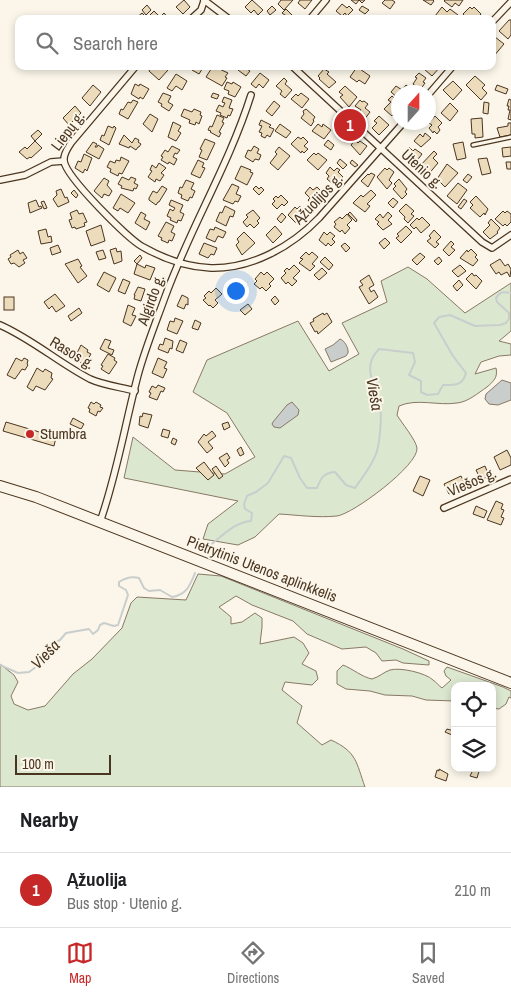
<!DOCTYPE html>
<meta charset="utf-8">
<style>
:root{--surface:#fff;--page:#f6f6f6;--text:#202124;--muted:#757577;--line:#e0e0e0;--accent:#c62828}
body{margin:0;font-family:"Archivo Narrow",sans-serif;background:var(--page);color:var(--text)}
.controls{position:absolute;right:15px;bottom:15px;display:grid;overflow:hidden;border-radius:10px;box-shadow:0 2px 8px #0003}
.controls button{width:45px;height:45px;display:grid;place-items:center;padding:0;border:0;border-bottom:1px solid var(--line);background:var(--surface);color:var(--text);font:25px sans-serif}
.compass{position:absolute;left:391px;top:85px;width:45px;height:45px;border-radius:50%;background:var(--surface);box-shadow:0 2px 8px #0003;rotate:21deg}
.scale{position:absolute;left:15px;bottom:12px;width:96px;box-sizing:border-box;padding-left:5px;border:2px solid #4a3520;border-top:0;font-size:14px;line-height:18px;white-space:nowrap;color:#4a3520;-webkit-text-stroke:4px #fbf6e9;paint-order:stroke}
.you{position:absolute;left:235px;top:290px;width:18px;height:18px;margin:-12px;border:4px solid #fff;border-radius:50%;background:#1a73e8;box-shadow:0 0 0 8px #1a73e833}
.badge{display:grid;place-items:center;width:32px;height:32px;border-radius:50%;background:var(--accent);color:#fff;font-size:16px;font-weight:700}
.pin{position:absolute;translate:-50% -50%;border:2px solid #fff;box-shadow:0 1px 5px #0006}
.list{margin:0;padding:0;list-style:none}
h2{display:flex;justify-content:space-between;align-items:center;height:65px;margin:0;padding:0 20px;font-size:21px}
h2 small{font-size:16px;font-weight:400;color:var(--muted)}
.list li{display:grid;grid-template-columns:32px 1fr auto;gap:15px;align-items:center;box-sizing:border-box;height:75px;padding:0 20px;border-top:1px solid var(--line)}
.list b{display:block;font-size:19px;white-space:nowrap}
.list p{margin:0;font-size:16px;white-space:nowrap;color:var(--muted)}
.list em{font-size:16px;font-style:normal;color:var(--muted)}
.icon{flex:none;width:28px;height:28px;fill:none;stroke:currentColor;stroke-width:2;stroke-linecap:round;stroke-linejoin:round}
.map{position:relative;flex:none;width:511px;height:787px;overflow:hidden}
.search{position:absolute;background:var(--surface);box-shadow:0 2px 8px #0003;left:15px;right:15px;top:15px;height:55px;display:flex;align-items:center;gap:12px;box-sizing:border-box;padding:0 18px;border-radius:10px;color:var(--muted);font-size:19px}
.sheet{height:140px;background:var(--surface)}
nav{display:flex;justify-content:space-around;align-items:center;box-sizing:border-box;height:70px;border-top:1px solid var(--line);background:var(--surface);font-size:14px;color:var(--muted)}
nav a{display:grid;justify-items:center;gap:2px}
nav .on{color:var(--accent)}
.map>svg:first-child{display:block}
</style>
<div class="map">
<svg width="511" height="787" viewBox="0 0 511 787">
<rect width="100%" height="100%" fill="#fbf6e9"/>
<g fill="#dce7d0" stroke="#887966">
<path d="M408,267L427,279L465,313L511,283V331L499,341L511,344V355L499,356L481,362L475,374L496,368C498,377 494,381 487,387C478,393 468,402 457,403C438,406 417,398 399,406L397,415C401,422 416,440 417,448C419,465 353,514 337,516C318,518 297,515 279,514L255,537L238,545L203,539L208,524L238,501L124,478L133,437L175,470L225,474L255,457L227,413L193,392L207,360L298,321L329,371L359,354L342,323L387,302L381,281Z"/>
<path d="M198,574L221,576L403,649L429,661V665L403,663L396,660L382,661L376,653L366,647L342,649L307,634L293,621L252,605L236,596L219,607L231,617V624L242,622L255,613L262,618V627L260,644L294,637L303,643L309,653L302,664L316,671L318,679L312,685L285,682L282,690L302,706L297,723L322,745L331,740C357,752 356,762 365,787H0V664L14,675L18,682L11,696L14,704L28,710L45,706L73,674L92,659L122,628L131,603L137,597L186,600Z"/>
<path d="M343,665C353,669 362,677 372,679C379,677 384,672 390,670C400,667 426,673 433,680C437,683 438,685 442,688L451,680L446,676L444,671L447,667L503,687L511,691V698L509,697L506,704L499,709L492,708V686H455V701L426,700L412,696L385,695L370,691L346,689L337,684V671Z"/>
</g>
<g fill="#c9cecd" stroke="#887966">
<path d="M340,339C344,340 349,348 348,353L346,356L331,362L325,349L333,345Z"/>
<polygon points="502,380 511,383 511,400 498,405 489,404 485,399 486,394"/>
<polygon points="292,402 299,410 298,415 280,428 274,427 272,424 273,422 287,405"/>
</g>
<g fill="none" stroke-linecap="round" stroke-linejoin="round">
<g stroke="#c9cecd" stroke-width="2">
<path d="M207,548C220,538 234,522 251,521L252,513L245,509L244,504L247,496L256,492L268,483L284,456L291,458L300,478L307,488H317C321,478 323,473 335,472L346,485L355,488C363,476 373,465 377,451C380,441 382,414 380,404C375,384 361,367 379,349L413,353L415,362L409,375L421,381V392L427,395L438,394L443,385C454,385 463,386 466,373L453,356L434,323L439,317L450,315L475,326L500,325L506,323L509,319V313L497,302L496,298C500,291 504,292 511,293"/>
<path d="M0,665L18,673L29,672L36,667L38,660L54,643L60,640L66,633L89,629L93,634L98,630L100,625L104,623L114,626L118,625L128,595L126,590L119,586V582C125,578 132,576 139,578L144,588L149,591L160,590L172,597C186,595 190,586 195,573"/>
</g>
</g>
<g fill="#ecdcbc" stroke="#4a3520">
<polygon points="184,0 190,7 183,14 176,7"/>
<polygon points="252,0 263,10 258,15 254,10 251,13 245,7"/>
<polygon points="281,0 293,0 284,10 278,4"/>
<polygon points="300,0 312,0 305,9 298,3"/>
<polygon points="351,0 365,0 362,3 359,0 356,4"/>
<polygon points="385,0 392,0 395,2 390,9 382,3"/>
<polygon points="423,0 433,0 434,1 431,5"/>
<polygon points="445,0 463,0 459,6 455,3 452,7 444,1"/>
<polygon points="342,4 347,8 349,6 353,10 347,16 345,13 342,16 336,11"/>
<polygon points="147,5 151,10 146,15 142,10"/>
<polygon points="272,6 276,10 270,15 267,11"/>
<polygon points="362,6 369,10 365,14 359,10"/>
<polygon points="442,7 447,12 450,9 458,15 455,19 451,19 447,16 444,19 439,19 435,16"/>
<polygon points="470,7 472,9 474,7 481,14 477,19 468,19 463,14"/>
<polygon points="286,9 293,16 291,19 282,13"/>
<polygon points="154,11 160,17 164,13 169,19 150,19 148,17"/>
<polygon points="142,13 147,18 135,19"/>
<polygon points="509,20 511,20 511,35 508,39 499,31"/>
<polygon points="495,37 504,44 493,57 492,40"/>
<polygon points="149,66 164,66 168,70 159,80 149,71 150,69 148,67"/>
<polygon points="190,66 204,66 199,74 192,70 193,68"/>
<polygon points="213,66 228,73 225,77 227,78 222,86 206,77"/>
<polygon points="242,66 250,71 246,76 238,70"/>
<polygon points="426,66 441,66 432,76 424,69"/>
<polygon points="357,67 370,76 365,84 359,80 357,82 350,77"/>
<polygon points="324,69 329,72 327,74 336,82 329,88 319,79 320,78 318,76"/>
<polygon points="260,73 269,80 263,88 259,84 256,88 251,84"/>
<polygon points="419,73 426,78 423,82 425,83 420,90 413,84 417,78 415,77"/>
<polygon points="176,74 187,81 182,90 176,86 172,91 167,88"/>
<polygon points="475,76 485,85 482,88 487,93 481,100 466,85"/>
<polygon points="284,78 287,81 285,84 292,90 285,98 280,94 282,91 276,86"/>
<polygon points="453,81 462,90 453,100 443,90"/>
<polygon points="227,82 232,84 233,82 241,87 235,97 228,94 229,91 224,89"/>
<polygon points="135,84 139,86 140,84 149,89 143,99 140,97 139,99 131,94"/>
<polygon points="93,85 101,92 90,106 82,98"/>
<polygon points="406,85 413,91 412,92 398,92 398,98 391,92 396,86 402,90"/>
<polygon points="497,85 508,89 506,94 495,90"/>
<polygon points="345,86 357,97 349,107 340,97 343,95 339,92"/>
<polygon points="163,93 171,96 168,102 173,105 169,111 161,106 162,104 158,102"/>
<polygon points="213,93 219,95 217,99 211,97"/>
<polygon points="301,93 309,99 302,108 291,99 296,94 298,96"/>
<polygon points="392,96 398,102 395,105 398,109 392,116 384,109 391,102 388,100"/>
<polygon points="224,97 232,100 229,108 233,109 230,116 228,115 227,118 220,115 221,113 216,111 219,105 223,107 225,103 222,102"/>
<polygon points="509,99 511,100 511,120 508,119 510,110 508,110 509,106 507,106"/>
<polygon points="133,100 138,102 128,119 119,114 121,109 123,110 128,102 131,103"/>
<polygon points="360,100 362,102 364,101 368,104 365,108 370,112 364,120 357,114 361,110 355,106"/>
<polygon points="274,101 280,106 272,116 266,111"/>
<polygon points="484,102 489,103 488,114 483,113"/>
<polygon points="450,103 458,111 450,121 441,113"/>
<polygon points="75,106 81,113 69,125 63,118"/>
<polygon points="184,109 192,112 194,109 201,112 200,115 202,116 199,124 196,122 195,125 189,123 190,120 181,116"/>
<polygon points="306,109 315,117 313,120 314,121 311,126 301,118 304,114 303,111"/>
<polygon points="150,114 158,119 152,132 143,124"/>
<polygon points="217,115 224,118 222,122 224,123 219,132 221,133 219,137 210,132 211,131 208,130 210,126 212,127"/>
<polygon points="379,116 389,125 379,135 372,128 377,123 374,121"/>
<polygon points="435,116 442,123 438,127 440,130 437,134 434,131 433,133 429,128 432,125 429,123"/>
<polygon points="482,118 483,137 475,138 475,134 472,134 471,119"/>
<polygon points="261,120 271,125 269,127 274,129 270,137 267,135 265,138 261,136 262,133 259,132 262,126 259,125"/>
<polygon points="173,122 181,126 178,131 181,133 176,141 168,137"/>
<polygon points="508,123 511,123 511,135 500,137 497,128 508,126"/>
<polygon points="280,124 291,132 286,138 275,131"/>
<polygon points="318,124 322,127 323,124 331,130 324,139 312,131"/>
<polygon points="108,126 113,128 114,126 116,128 109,145 100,140 102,135 104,136"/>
<polygon points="345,128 352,134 350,136 352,138 345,142 337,136"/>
<polygon points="38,130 42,134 35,141 31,136"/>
<polygon points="425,133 431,138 421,147 414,141 420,134 423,137"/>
<polygon points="124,135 132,143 135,138 139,140 138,142 141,144 139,147 138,147 136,150 130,146 129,148 119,144"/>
<polygon points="298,137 301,139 303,137 308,142 304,146 308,149 304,153 302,151 301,153 291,144"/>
<polygon points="205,139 215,143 207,160 199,157 202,150 200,149"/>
<polygon points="328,140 334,145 331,150 324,145"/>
<polygon points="355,140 358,143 360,141 367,146 360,155 351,145"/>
<polygon points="35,141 42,148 31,158 30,157 27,159 19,152 25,147 27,149"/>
<polygon points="93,142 97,144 95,147 97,147 98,145 104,149 99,159 86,152"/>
<polygon points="463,142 466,158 457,160 453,144"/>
<polygon points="172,146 180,150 177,154 175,153 173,157 177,159 174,165 169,162 168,164 161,160 163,157 161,156 165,150 168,152"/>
<polygon points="254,146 259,149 257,153 261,155 259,160 255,159 253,162 245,157 248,150 251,151"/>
<polygon points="279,147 290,156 278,170 270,163 277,154 275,152"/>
<polygon points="409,147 413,151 415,149 422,154 416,162 412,158 410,161 403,155"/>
<polygon points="511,147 511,156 503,157 502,148"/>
<polygon points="434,151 437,154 433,158 438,163 427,176 418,168"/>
<polygon points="314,153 316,155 318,153 327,160 318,170 307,160"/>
<polygon points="84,154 92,158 87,171 85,169 83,173 75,168 78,161 81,162"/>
<polygon points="121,157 129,161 122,174 119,173 118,176 110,172 111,169 107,167 110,161 115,163 116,160 120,161"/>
<polygon points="487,158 491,173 482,175 478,159"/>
<polygon points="340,159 347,165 343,169 337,163"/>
<polygon points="198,160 204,163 202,167 205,168 200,178 191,174"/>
<polygon points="352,160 358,165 355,167 350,163"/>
<polygon points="506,162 511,162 511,169 507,169"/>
<polygon points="159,163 166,168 161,173 164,175 160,181 156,179 155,182 148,177 152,171 150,170 152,165 156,168"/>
<polygon points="447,164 458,173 445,187 437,179"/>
<polygon points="241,166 251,170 250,172 253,173 247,185 235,179"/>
<polygon points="330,167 334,171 337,168 340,170 338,172 343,177 337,183 336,181 333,184 327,179 329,176 326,173"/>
<polygon points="385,168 387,170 389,168 394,172 389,180 392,183 387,189 377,177"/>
<polygon points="371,173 375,175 368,187 361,181 368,174 369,175"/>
<polygon points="468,174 472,177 467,183 463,180"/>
<polygon points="122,177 129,180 131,177 136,179 134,183 138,185 136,189 134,188 133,191 121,188 122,186 118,184"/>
<polygon points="104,178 109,181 107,185 112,191 109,196 104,194 102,198 94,191"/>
<polygon points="399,179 407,189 405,192 407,194 402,199 393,189 396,186 394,184"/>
<polygon points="186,180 194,183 191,189 195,191 192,198 190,197 188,201 181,198 182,195 178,193 180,187 182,188"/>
<polygon points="458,183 467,190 457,204 447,196"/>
<polygon points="232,184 239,187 236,194 241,196 238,202 235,201 233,204 223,200"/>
<polygon points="162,186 167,189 159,202 158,202 156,205 149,200 149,198 153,191 157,193"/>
<polygon points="256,186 259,189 261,187 264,190 259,195 253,189"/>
<polygon points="310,187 313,190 317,187 322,192 320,194 323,197 318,202 316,201 312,205 308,200 310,198 305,193"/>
<polygon points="61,189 65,198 67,197 69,202 58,207 53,199 57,195 56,191"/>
<polygon points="74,190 78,195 76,198 71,193"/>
<polygon points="371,190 376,195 367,204 370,206 365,212 353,203 361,195 363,197"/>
<polygon points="121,194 135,203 128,213 120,208 118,211 113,208"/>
<polygon points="281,195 288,202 284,206 282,204 277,209 272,204 275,201 273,199 276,196 278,198"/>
<polygon points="476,196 488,209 485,215 484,213 480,217 470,208 473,205 470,202"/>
<polygon points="393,198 398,202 393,208 388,203"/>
<polygon points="464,199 467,201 461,209 458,207"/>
<polygon points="36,200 39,207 41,206 42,208 30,213 28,203"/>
<polygon points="171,200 183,205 180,212 184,214 181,221 178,220 177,223 170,220 171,218 167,216 170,209 173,211 175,208 169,205"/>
<polygon points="44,201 47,208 44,209 41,202"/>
<polygon points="406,204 414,211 411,214 414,216 408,223 404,219 405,217 399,211"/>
<polygon points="225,206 235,211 233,217 230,216 226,226 216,221 220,212 222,213"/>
<polygon points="300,206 306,212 296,223 288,215 295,207 297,209"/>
<polygon points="77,210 79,214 83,213 87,222 84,223 85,226 76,229 75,227 72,228 69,220 72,219 70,213"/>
<polygon points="253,210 260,218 257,221 259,223 254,228 250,224 247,227 243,222 248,217 246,215"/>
<polygon points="503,211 505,213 507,211 511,214 511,222 507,226 505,224 503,226 495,219"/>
<polygon points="141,212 146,215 144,219 150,222 146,230 135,223"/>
<polygon points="350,212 357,220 356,222 348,214"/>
<polygon points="388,212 392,216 388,220 392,224 383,230 377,224 379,222 375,219 380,214 383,218"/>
<polygon points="282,213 286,217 281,223 277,219"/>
<polygon points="347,214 352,220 347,225 350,228 345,234 342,230 340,232 334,227 336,224 334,222 340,217 342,219"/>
<polygon points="422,217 430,225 421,233 416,227 414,229 410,225 417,218 419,220"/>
<polygon points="491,219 500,228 497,232 498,233 490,239 483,232 490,225 488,223"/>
<polygon points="166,222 174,226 171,232 175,234 172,241 169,240 168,243 161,240 162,238 158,236"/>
<polygon points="101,225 105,241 91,246 86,231"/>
<polygon points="275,226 282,234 273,243 266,235"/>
<polygon points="406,226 412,232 401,243 396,238 399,236 397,234"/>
<polygon points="215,227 226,232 223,238 218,236 215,242 206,238 210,229 214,230"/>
<polygon points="46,229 48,237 51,236 52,242 41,244 38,231"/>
<polygon points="434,230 441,237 436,242 439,244 435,248 427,241 431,238 429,236"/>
<polygon points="244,232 255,243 242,255 236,245 239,242 237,239"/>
<polygon points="324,232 327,235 330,232 335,236 332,239 335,242 331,246 328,243 326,246 319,240"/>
<polygon points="385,238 390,243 384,249 379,243"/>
<polygon points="451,241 454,244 451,247 455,250 449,256 443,250"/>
<polygon points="204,243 217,248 214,255 211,254 208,258 199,254"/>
<polygon points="345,243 350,248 346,252 341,246"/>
<polygon points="58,245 61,252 52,255 50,248"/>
<polygon points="116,248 117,252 121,251 122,261 114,264 110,250"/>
<polygon points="471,249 477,255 475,257 478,260 473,266 460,258 467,250 468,252"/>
<polygon points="18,250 20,254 23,252 27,258 23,260 25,263 19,267 14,263 11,264 8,259 11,257 10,255"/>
<polygon points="103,250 106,258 99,260 96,252"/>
<polygon points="306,252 309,255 312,252 318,257 312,264 315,266 310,271 299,263 303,259 300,258"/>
<polygon points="420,253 425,257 417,265 412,260"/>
<polygon points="140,255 142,258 137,264 134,261"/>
<polygon points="325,257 333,265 329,270 320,262"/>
<polygon points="439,257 442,261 438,265 434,261"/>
<polygon points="78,259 82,266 80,267 87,276 78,283 65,264"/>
<polygon points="500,259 505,266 508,264 511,269 510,277 507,272 501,275 499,272 496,274 490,265"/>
<polygon points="137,264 145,268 146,265 155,268 150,280 134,274"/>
<polygon points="294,265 300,271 293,278 297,281 292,286 288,282 286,284 281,278 286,273 284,271 287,268 289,270"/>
<polygon points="460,265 466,271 458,277 452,271"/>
<polygon points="322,268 327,273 319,280 314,275"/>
<polygon points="104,272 116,278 109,292 97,285"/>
<polygon points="261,272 264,275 267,272 274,279 269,284 271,286 266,291 262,287 260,289 254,284 257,281 255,279"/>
<polygon points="472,273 474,276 476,275 482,281 476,289 466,279"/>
<polygon points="369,275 374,285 369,288 371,292 374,290 378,297 369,304 359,287 363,285 360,281"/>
<polygon points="123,279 130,282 125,294 118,291"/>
<polygon points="241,280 248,286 241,292 244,295 239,301 228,292 230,289 228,287 235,281 237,284"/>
<polygon points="459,280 463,285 457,291 453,286"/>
<polygon points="138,287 145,289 141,301 134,299 135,295 134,295"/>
<polygon points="216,288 222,294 215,300 218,303 213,308 210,305 209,306 203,300 206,298 204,296 209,291 211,293"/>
<polygon points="55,294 65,306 56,312 52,306 49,309 44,302"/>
<polygon points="182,295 188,298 188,305 186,304 184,309 177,306"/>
<polygon points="275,296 279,301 275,305 271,300"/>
<rect x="4" y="297" width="10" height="13"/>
<polygon points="248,304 252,309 245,315 240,310"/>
<polygon points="128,305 135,308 132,315 136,316 131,326 123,322"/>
<polygon points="79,308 82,313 71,321 68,316"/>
<polygon points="323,313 324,315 327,313 332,322 318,334 317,331 315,332 310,323 314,321 313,319"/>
<polygon points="175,318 183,321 177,334 167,330 170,321 174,322"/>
<polygon points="195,320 201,323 198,330 192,328"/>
<polygon points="165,338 173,341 172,349 170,348 168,353 158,349 160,344 163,345"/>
<polygon points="105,339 111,341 108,348 114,350 112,355 100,349"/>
<polygon points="180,340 187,343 183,353 176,350"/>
<polygon points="81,345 88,350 87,352 91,354 86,362 85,361 83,364 76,359 79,354 77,353"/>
<polygon points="108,354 115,358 114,360 117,362 109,374 101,369 103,366 101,365"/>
<polygon points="16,358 22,361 24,358 28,360 27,364 28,365 25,370 22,369 15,379 7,375"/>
<polygon points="158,358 167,362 164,368 167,369 163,378 152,373"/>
<polygon points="37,368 43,372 45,369 52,373 51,378 53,379 45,390 36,386 33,391 27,387"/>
<polygon points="158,385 165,388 163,392 161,391 157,400 149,397 151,393 149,392 152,386 156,388"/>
<polygon points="91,402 94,404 96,402 101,405 100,407 103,408 100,412 98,411 96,416 89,412 90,409 88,408"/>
<polygon points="143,413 152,415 148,428 139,425 140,416 142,417"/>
<polygon points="73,418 84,424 81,429 70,424"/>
<polygon points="6,422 56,437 54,446 3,431"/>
<polygon points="228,422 230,427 224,430 222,424"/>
<polygon points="163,429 170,431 168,438 161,436"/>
<polygon points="212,431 216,436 208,442 213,448 207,453 198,442 204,434 206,436"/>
<polygon points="173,438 177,440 175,445 171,443"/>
<polygon points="241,447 244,454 240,456 237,450"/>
<polygon points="507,450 511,458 511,465 500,470 494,457"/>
<polygon points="227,453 230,458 227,460 229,463 225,467 219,458"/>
<polygon points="204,462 214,475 208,480 196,468"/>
<polygon points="216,466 223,476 219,479 212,469"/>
<polygon points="485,466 489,476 481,480 476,470"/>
<polygon points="420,476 430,480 423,496 413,491"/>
<polygon points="461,476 466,486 449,494 444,484"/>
<polygon points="496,501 503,504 501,509 504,510 501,517 504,518 501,525 487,520"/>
<polygon points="476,506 487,511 484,518 473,514"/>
<polygon points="447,729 454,731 452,735 445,732"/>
<polygon points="480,768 477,778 470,776 473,770 471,768"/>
<polygon points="439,769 448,774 446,781 435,777 437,770 439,771"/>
</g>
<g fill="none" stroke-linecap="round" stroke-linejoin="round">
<defs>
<polyline id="service" points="473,145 511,137"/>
<g id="minor">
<polyline points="204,0 229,19"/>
<polyline points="191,19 201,10 204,1"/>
<polyline points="310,19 326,0"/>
<polyline points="492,22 511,2"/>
<path d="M136,66L71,143C68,148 63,154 64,161C66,177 128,239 143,247C164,259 188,267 211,268C252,269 292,246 319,218L404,122"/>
<polyline points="292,66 482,242 492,248 511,235"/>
<polyline points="428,95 453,66"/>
<polyline points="0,180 25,175 51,162 64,161"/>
<path d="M0,325C32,339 59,363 90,379C103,385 120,387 135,391"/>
<polyline points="444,508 511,479"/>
<path d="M100,522C117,474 125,424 138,375C145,349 156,322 165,297C190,228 229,165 251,95"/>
</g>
<polyline id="trunk" points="0,486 36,497 511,683"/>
</defs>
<use href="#service" stroke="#4a3520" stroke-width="5.5"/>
<use href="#minor" stroke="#4a3520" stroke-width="8"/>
<use href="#trunk" stroke="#4a3520" stroke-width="12"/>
<use href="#service" stroke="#fbf6e9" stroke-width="3"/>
<use href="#minor" stroke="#fbf6e9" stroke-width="5.5"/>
<use href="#trunk" stroke="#fbf6e9" stroke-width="10"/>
</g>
<circle fill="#c62828" stroke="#fbf6e9" stroke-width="2" cx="30" cy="434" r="5"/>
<g text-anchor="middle" stroke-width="4" stroke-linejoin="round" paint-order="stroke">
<g font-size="15" fill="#4a3520" stroke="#fbf6e9">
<text transform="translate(68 131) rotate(-53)" y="5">Liepų g.</text>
<text transform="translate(422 169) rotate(43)" y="5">Utenio g.</text>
<text transform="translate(318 199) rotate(-46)" y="5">Ąžuolijos g.</text>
<text transform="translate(151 300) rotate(-70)" y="5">Algirdo g.</text>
<text transform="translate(72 353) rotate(31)" y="5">Rasos g.</text>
<text transform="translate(472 482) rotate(-23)" y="5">Viešos g.</text>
<text transform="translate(262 569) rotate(21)" y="5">Pietrytinis Utenos aplinkkelis</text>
</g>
<g font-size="15" fill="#4a3520" stroke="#fbf6e9" text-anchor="start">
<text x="40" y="439">Stumbra</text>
</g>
<g font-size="16" font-style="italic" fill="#4a3520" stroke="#fbf6e9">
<text transform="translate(375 394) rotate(80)" y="6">Vieša</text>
<text transform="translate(45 654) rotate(-46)" y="6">Vieša</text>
</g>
</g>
</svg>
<div class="controls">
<button><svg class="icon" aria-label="locate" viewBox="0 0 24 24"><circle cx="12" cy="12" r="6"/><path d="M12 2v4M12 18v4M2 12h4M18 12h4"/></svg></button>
<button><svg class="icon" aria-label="layers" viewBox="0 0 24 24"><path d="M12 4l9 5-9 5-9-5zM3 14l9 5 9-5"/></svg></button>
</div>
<svg class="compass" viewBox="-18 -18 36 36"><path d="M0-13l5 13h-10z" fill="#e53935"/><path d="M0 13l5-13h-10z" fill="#757577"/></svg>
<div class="scale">100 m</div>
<div class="you"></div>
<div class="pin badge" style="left:350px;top:125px">1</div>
<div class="search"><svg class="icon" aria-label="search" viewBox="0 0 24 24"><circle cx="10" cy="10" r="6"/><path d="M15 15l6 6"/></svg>Search here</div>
</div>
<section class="sheet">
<h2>Nearby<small></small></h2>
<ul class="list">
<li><span class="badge">1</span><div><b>Ąžuolija</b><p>Bus stop · Utenio g.</p></div><em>210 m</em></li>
</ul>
</section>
<nav>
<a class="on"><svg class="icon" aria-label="map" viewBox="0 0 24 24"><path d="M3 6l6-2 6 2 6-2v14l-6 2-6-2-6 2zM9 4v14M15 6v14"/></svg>Map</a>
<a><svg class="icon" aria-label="directions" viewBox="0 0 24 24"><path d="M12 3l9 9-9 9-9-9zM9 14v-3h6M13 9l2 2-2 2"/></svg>Directions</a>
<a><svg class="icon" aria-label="saved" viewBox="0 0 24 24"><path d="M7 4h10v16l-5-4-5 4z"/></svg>Saved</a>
</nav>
